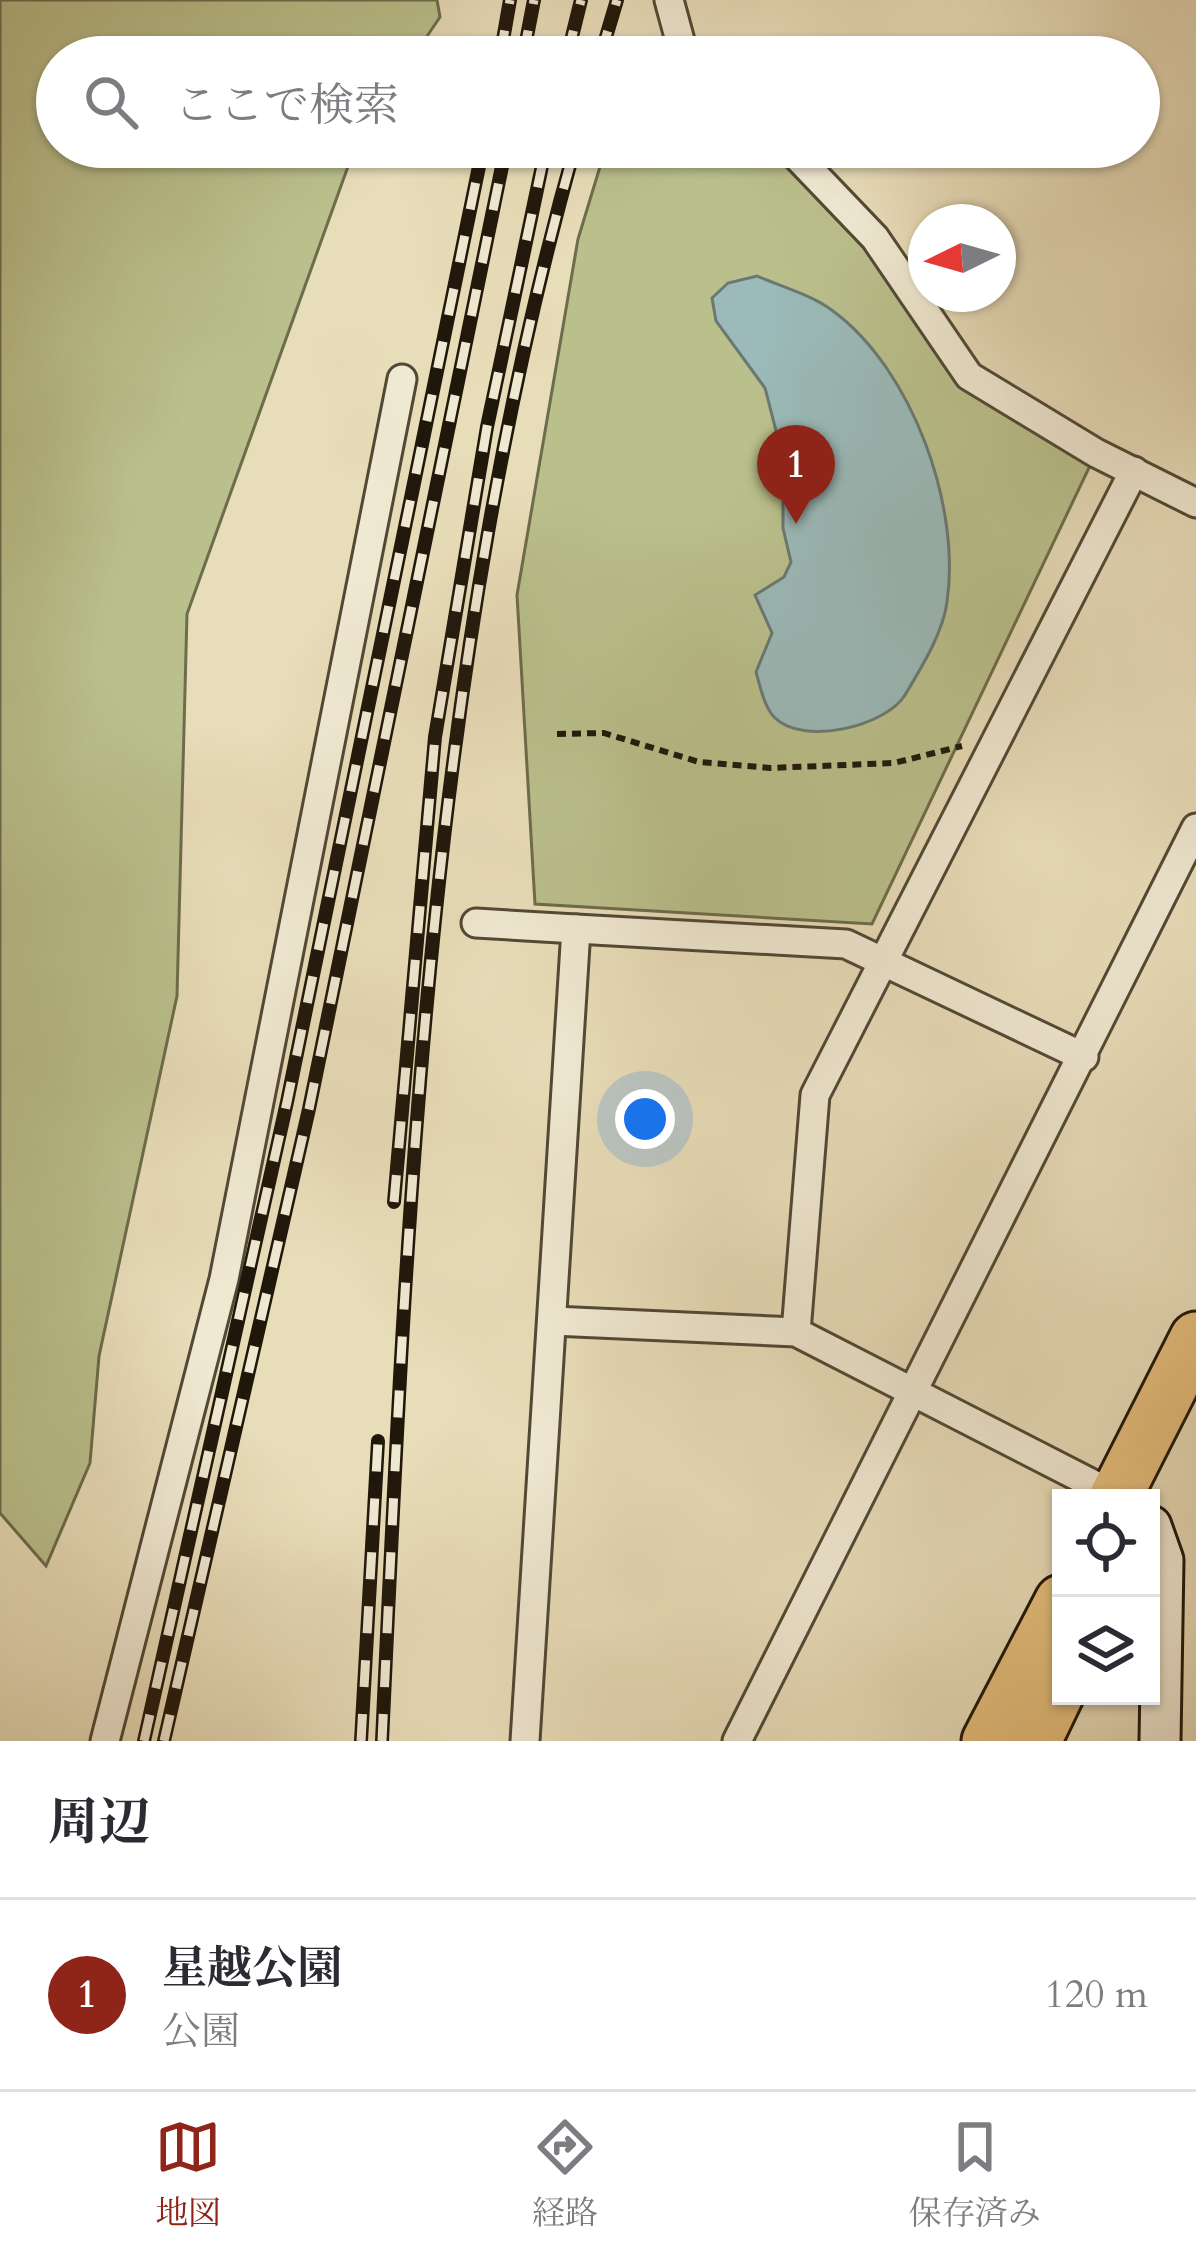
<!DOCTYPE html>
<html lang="ja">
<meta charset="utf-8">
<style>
:root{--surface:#fff;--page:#f7f7f7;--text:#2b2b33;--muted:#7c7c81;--line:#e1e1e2;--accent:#8f2418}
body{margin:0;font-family:Cardo,"Noto Serif JP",serif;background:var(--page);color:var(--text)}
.controls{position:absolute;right:36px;bottom:36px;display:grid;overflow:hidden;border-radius:0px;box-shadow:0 3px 9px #0004}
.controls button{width:108px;height:108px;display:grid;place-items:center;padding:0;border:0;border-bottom:3px solid var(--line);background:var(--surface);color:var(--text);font:60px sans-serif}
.compass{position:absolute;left:908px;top:204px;width:108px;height:108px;border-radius:50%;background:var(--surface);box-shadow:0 3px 9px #0004;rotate:265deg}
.you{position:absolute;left:645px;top:1119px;width:42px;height:42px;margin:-30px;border:9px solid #fff;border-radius:50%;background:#1a73e8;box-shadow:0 0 0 18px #1a73e833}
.badge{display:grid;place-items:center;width:78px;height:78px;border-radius:50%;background:var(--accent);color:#fff;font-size:39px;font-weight:700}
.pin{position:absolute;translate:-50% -99px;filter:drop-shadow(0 3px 6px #0008)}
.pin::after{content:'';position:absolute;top:63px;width:42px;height:36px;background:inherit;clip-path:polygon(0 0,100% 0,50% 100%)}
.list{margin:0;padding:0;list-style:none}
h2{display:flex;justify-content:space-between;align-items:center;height:156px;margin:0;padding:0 48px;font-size:51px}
h2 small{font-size:39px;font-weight:400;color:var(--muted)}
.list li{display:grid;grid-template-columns:78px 1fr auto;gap:36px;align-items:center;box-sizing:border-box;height:192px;padding:0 48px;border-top:3px solid var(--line)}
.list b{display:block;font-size:45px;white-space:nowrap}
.list p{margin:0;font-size:39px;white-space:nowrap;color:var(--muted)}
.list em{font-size:39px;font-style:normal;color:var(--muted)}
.icon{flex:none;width:66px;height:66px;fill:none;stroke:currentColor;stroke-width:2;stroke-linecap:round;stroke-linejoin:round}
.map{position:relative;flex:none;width:1196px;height:1741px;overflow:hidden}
.search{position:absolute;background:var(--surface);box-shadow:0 3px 9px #0004;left:36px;right:36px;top:36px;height:132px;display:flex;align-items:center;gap:30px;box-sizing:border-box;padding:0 42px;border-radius:66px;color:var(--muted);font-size:45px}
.sheet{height:348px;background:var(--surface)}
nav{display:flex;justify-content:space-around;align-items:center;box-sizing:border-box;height:168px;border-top:3px solid var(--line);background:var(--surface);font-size:33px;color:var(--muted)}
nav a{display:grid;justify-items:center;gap:6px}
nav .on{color:var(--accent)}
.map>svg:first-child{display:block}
</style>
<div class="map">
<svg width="1196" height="1741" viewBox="0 0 1196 1741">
<rect width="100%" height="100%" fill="#e8ddb9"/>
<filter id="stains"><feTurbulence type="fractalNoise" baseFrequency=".00167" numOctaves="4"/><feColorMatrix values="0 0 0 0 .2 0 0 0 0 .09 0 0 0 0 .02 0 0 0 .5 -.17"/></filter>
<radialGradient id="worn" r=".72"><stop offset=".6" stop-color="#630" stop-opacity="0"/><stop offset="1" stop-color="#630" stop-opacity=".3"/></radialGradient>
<g fill="#bac08c" stroke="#6d6c4c" stroke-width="3">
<polygon points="0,0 437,0 440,17 413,57 57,57 57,147 355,147 187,614 177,996 99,1356 90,1463 46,1566 0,1513"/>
<polygon points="606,147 788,147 969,376 1096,453 872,924 535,904 517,595 578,239"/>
</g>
<path fill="#9bbab9" stroke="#6a7973" stroke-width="3" d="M757,276C782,287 812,295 833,311C913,370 961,507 947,602C943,633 921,668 905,695C886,726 803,747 774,717C764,706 760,686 756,672L772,633L755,595L784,577L791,562L783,528V458L765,388L716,321L712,298L728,283Z"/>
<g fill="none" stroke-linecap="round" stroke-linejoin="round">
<defs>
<g id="street">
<polyline points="669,0 682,48 693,57"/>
<polyline points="788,147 875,238 969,376 1096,453 1196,503"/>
<polyline points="476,923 576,929"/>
<polyline points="553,1321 796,1332 1116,1496"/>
<polyline points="796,1332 815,1095 1134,471"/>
<polyline points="105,1741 224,1279 402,379"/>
<polyline points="525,1741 576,929 846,944 1084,1057"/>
<polyline points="737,1741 1196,828"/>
</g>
<polyline id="secondary" points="1151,1526 1163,1560 1160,1741"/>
<g id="highway">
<polyline points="1115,1498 1196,1338"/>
<polyline points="988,1741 1061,1601"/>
<polyline points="1035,1741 1061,1687"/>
</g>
</defs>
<use href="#street" stroke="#524836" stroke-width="33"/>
<use href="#secondary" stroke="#20170b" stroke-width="45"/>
<use href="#highway" stroke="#20170b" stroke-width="57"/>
<polyline stroke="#20170b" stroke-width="6" stroke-dasharray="9 6" stroke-linecap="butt" points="557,734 604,733 699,762 770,768 894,763 962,746"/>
<use href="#street" stroke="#f0e9d2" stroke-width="27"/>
<use href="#secondary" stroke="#f0e9d2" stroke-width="39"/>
<use href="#highway" stroke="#e4be7c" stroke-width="51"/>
<defs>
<g id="rail">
<polyline points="500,57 510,0"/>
<polyline points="523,57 534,0"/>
<polyline points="567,57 581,0"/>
<polyline points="600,57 617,0"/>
<polyline points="394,1202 435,737 487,427 546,147"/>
<polyline points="144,1741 287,1102 483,147"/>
<polyline points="164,1741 309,1109 506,147"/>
<polyline points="361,1741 378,1441"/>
<path d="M382,1741C407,1207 429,665 575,147"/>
</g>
</defs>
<use href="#rail" stroke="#20170b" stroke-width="14"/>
<use href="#rail" stroke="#f0e9d2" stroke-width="9" stroke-dasharray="27" stroke-linecap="butt"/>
</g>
<rect width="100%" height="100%" filter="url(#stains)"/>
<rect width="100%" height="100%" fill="url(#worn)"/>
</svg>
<div class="controls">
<button><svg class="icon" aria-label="locate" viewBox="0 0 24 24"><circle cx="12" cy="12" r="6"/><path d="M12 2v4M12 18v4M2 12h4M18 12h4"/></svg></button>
<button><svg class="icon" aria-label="layers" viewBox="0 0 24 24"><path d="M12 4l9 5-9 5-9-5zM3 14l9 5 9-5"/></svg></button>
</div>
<svg class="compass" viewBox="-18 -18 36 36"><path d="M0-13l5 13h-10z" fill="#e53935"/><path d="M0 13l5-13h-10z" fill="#7c7c81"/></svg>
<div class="you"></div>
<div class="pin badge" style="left:796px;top:524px">1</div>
<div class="search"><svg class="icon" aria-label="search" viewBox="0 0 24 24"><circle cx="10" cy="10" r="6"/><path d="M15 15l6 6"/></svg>ここで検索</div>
</div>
<section class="sheet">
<h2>周辺<small></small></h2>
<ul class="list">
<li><span class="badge">1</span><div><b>星越公園</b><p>公園</p></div><em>120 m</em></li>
</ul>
</section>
<nav>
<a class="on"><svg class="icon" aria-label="map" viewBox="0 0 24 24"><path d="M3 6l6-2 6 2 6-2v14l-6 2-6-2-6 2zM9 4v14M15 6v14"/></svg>地図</a>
<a><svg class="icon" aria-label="directions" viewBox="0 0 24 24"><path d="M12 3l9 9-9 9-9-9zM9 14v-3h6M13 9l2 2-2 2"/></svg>経路</a>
<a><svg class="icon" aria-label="saved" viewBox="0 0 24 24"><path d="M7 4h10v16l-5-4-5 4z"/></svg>保存済み</a>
</nav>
